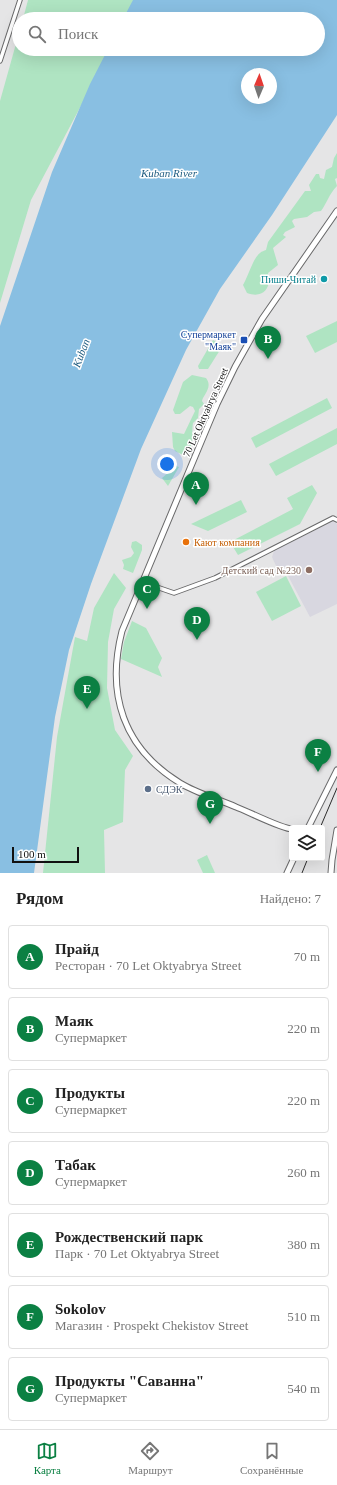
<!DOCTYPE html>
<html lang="ru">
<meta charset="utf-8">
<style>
:root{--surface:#fff;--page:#f2f2f2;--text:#222;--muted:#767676;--line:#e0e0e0;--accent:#0b8043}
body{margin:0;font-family:"Times New Roman",serif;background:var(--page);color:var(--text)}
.controls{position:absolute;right:12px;bottom:12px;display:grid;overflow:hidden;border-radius:4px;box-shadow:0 4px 16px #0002}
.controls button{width:36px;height:36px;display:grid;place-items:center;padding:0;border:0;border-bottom:1px solid var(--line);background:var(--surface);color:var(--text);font:20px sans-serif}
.compass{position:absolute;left:241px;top:68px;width:36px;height:36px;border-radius:50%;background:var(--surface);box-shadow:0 4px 16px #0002;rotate:2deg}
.scale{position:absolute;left:12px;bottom:10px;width:67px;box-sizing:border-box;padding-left:4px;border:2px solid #111;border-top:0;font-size:11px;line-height:14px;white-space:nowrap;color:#111;-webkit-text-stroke:3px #fff;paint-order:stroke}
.you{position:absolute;left:167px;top:464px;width:14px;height:14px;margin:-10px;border:3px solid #fff;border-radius:50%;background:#1a73e8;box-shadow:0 0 0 6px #1a73e833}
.badge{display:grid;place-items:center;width:26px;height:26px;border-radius:50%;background:var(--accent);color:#fff;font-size:13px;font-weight:700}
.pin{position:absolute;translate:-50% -33px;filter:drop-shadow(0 1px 2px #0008)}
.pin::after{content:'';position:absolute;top:21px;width:14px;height:12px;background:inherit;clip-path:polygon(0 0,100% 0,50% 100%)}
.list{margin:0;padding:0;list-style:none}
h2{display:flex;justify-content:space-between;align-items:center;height:52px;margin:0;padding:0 16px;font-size:17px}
h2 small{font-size:13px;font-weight:400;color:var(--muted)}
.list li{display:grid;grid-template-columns:26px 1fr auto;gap:12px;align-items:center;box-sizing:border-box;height:64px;margin:0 8px 8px;padding:0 8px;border:1px solid var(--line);border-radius:4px}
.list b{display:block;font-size:15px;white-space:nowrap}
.list p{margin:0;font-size:13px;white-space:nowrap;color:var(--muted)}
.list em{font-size:13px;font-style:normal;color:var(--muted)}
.icon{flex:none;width:22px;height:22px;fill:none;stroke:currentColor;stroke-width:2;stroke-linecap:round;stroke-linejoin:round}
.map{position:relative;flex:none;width:337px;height:873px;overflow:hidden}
.search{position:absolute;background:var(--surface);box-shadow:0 4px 16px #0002;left:12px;right:12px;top:12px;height:44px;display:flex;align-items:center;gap:10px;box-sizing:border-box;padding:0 14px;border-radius:22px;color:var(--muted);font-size:15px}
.sheet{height:556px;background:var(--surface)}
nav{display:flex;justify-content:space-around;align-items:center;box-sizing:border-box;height:56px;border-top:1px solid var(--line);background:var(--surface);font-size:11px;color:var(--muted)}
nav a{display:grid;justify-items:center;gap:2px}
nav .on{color:var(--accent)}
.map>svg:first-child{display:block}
</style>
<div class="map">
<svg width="337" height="873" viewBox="0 0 337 873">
<rect width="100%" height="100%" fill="#e5e5e6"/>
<polygon fill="#d8d7e0" points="333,521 337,524 337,604 310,617 286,572 277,568 272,557 274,551"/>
<g fill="#afe4c2">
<polygon points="28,0 138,0 128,19 23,19"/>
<polygon points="19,33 19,49 111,49 31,200 0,303 0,101"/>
<path d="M337,153V178L335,179L337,186C329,194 327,203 321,211L314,212L307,217L294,219L292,221L295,227L285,232L283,235L286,237L273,248L278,265L268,273C272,288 263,299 247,293L243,285C248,277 253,258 260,253C262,251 264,251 266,250L268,242L305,191H311L309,185L316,174H319L320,178L324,179L326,170L332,167L334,158Z"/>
<polygon points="337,321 337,342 315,353 306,336"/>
<polygon points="213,340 221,345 220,350 208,369 199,369 198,366"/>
<path d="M192,375L206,378C213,387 204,394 202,401L204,404L199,409L198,418L193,423C191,435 195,446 185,456L175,451L173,447L172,432L184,434L195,411L193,407L190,406L180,414H175L173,410L183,382Z"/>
<polygon points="327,398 332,408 256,448 251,438"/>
<polygon points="337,428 337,444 276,476 269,464"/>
<polygon points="176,466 179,467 168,486 162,478"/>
<polygon points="312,485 317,493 300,524 238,555 230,542 293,509 287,498"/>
<polygon points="241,500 247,512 208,531 191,524"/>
<polygon points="136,541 142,545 142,550 133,573 123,569 124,565 122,560 131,557 134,553 131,547 132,542"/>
<polygon points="114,573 126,588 114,609 108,642 107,688 115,730 133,756 125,770 123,822 104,830 105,873 43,873 57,737 75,637 87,641 94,608"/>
<polygon points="286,576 301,606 272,621 256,592"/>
<polygon points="132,621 146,628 162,658 158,667 162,677 121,659 124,642"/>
<polygon points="207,855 215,873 203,873 197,860"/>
</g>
<path fill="#89bfe2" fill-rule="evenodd" d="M133,0H337V115L272,215L220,289L186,350L141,449L91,584L69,650L55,717L34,873H0V326L52,172L90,84L108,49H318V19H123ZM247,74H271V98H247Z"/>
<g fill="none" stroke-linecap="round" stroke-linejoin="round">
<defs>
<g id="street">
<polyline points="0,61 20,0"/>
<polyline points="142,582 174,593 215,578 333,518 337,520"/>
</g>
<g id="secondary">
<polyline points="308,828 337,770"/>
<path d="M292,829C282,829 247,811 236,807C218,799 196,793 180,783C123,748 106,694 122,631L217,404L235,367L262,319L337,211"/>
<polyline points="287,873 294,858"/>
<polyline points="331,873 332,860 337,830"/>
</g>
</defs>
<use href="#street" stroke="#69696a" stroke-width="5.5"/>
<use href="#secondary" stroke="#69696a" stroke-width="7"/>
<use href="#street" stroke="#fff" stroke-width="3.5"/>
<use href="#secondary" stroke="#fff" stroke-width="5"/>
<g stroke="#2c2c2c" stroke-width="1">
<polyline points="320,828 337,788"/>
<polyline points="302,873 308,858"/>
</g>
</g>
<circle fill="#0f9aa8" stroke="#fff" stroke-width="1.5" cx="324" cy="279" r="4"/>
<rect fill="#1a4fb4" stroke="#fff" stroke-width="1.5" x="240" y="336" width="8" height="8" rx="2"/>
<circle fill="#e8710a" stroke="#fff" stroke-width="1.5" cx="186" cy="542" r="4"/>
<circle fill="#8d6e63" stroke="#fff" stroke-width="1.5" cx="309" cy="570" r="4"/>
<circle fill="#5c6f8a" stroke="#fff" stroke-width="1.5" cx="148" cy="789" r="4"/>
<g text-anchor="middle" stroke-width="3" stroke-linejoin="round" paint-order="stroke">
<g font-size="10" fill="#0d838f" stroke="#fff" text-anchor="end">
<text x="316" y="283">Пиши-Читай</text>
</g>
<g font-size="10" fill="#164399" stroke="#fff" text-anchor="end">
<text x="236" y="338">Супермаркет<tspan x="236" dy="12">"Маяк"</tspan></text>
</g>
<g font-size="10" fill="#111" stroke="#fff">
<text transform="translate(205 412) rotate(-66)" y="4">70 Let Oktyabrya Street</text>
</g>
<g font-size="10" fill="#c56008" stroke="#fff" text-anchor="start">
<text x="194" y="546">Кают компания</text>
</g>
<g font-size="10" fill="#785e54" stroke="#fff" text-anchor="end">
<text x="301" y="574">Детский сад №230</text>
</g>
<g font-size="10" fill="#4e5e75" stroke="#fff" text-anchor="start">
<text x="156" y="793">СДЭК</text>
</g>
<g font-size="11" font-style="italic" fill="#1e5c80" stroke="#fff">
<text x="169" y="177">Kuban River</text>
<text transform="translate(81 353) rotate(-69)" y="4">Kuban</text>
</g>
</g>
</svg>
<div class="controls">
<button><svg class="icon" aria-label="layers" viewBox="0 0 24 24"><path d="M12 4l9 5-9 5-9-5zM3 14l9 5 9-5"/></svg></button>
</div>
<svg class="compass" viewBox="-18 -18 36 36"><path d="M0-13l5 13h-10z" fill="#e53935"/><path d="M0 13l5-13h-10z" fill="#767676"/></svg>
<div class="scale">100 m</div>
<div class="you"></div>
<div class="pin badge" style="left:196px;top:505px">A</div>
<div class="pin badge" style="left:268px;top:359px">B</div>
<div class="pin badge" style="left:147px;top:609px">C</div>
<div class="pin badge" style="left:197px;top:640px">D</div>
<div class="pin badge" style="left:87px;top:709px">E</div>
<div class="pin badge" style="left:318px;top:772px">F</div>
<div class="pin badge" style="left:210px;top:824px">G</div>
<div class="search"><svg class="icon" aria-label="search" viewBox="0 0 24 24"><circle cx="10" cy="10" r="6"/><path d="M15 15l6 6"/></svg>Поиск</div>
</div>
<section class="sheet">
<h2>Рядом<small>Найдено: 7</small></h2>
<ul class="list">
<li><span class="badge">A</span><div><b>Прайд</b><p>Ресторан · 70 Let Oktyabrya Street</p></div><em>70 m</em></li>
<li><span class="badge">B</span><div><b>Маяк</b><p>Супермаркет</p></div><em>220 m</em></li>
<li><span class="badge">C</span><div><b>Продукты</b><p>Супермаркет</p></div><em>220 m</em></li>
<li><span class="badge">D</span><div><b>Табак</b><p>Супермаркет</p></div><em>260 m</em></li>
<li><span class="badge">E</span><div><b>Рождественский парк</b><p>Парк · 70 Let Oktyabrya Street</p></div><em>380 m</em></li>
<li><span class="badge">F</span><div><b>Sokolov</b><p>Магазин · Prospekt Chekistov Street</p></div><em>510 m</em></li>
<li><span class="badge">G</span><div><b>Продукты &quot;Саванна&quot;</b><p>Супермаркет</p></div><em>540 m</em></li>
</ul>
</section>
<nav>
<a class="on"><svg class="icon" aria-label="map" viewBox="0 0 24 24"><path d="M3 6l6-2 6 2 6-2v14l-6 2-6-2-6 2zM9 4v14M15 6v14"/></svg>Карта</a>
<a><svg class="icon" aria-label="directions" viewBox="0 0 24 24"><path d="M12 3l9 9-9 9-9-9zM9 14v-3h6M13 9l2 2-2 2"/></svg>Маршрут</a>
<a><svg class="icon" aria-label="saved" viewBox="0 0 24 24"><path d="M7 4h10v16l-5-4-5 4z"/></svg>Сохранённые</a>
</nav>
